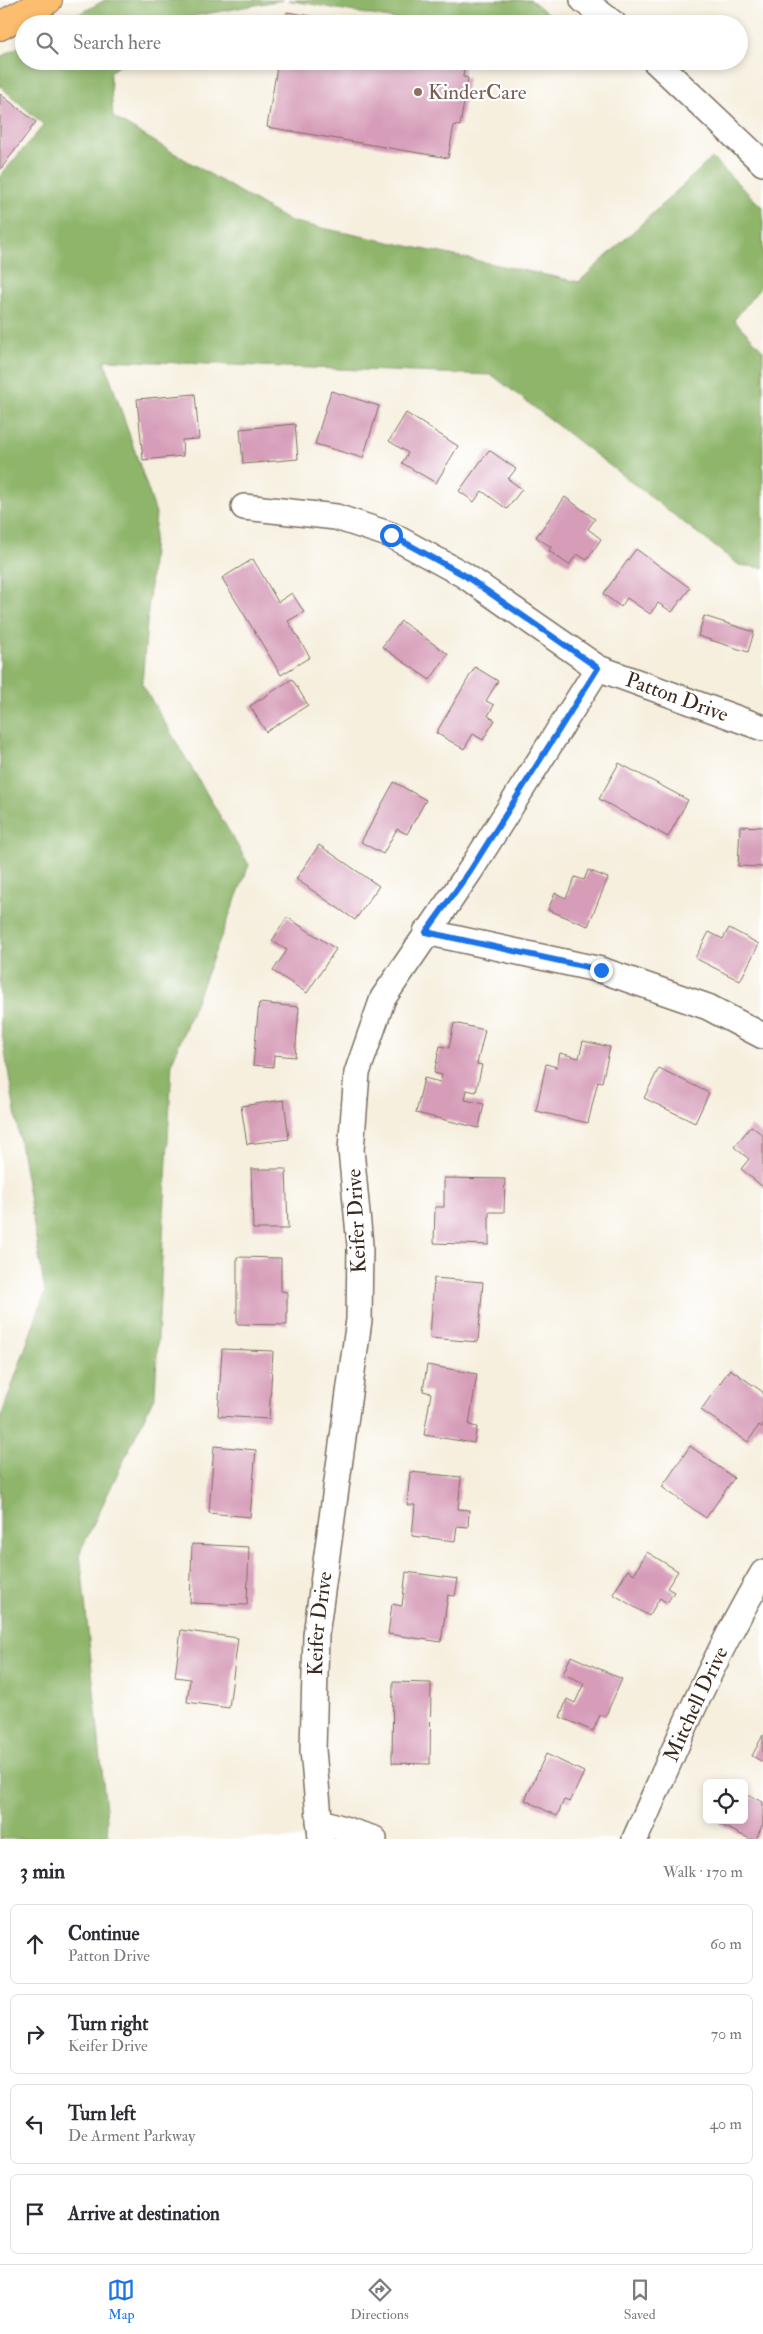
<!DOCTYPE html>
<meta charset="utf-8">
<style>
:root{--surface:#fff;--page:#f7f7f7;--text:#2b2b33;--muted:#7c7c81;--line:#e1e1e2;--accent:#1a73e8}
body{margin:0;font-family:"IM FELL Double Pica",serif;background:var(--page);color:var(--text)}
.controls{position:absolute;right:15px;bottom:15px;display:grid;overflow:hidden;border-radius:8px;box-shadow:0 2px 8px #0003}
.controls button{width:45px;height:45px;display:grid;place-items:center;padding:0;border:0;border-bottom:1px solid var(--line);background:var(--surface);color:var(--text);font:25px sans-serif}
.stop{position:absolute;width:15px;height:15px;margin:-11px;border:4px solid #1a73e8;border-radius:50%;background:#fff}
.stop.end{background:#1a73e8;border-color:#fff;box-shadow:0 1px 5px #0008}
.list{margin:0;padding:0;list-style:none}
h2{display:flex;justify-content:space-between;align-items:center;height:65px;margin:0;padding:0 20px;font-size:21px}
h2 small{font-size:16px;font-weight:400;color:var(--muted)}
.list li{display:grid;grid-template-columns:32px 1fr auto;gap:15px;align-items:center;box-sizing:border-box;height:80px;margin:0 10px 10px;padding:0 10px;border:1px solid var(--line);border-radius:8px}
.list b{display:block;font-size:19px;white-space:nowrap}
.list p{margin:0;font-size:16px;white-space:nowrap;color:var(--muted)}
.list em{font-size:16px;font-style:normal;color:var(--muted)}
.icon{flex:none;width:28px;height:28px;fill:none;stroke:currentColor;stroke-width:2;stroke-linecap:round;stroke-linejoin:round}
.map{position:relative;flex:none;width:763px;height:1839px;overflow:hidden}
.search{position:absolute;background:var(--surface);box-shadow:0 2px 8px #0003;left:15px;right:15px;top:15px;height:55px;display:flex;align-items:center;gap:12px;box-sizing:border-box;padding:0 18px;border-radius:28px;color:var(--muted);font-size:19px}
.sheet{height:425px;background:var(--surface)}
nav{display:flex;justify-content:space-around;align-items:center;box-sizing:border-box;height:70px;border-top:1px solid var(--line);background:var(--surface);font-size:14px;color:var(--muted)}
nav a{display:grid;justify-items:center;gap:2px}
nav .on{color:var(--accent)}
.map>svg:first-child{display:block}
</style>
<div class="map">
<svg width="763" height="1839" viewBox="0 0 763 1839">
<rect width="100%" height="100%" fill="#fff"/>
<filter id="ink" filterUnits="userSpaceOnUse"><feTurbulence type="fractalNoise" baseFrequency=".02" numOctaves="2"/><feDisplacementMap in="SourceGraphic" scale="10" xChannelSelector="R" yChannelSelector="G"/><feConvolveMatrix kernelMatrix="1 2 1 2 8 2 1 2 1" color-interpolation-filters="sRGB"/></filter>
<filter id="wash" filterUnits="userSpaceOnUse"><feTurbulence type="fractalNoise" baseFrequency=".0096" numOctaves="4" result="noise"/><feDisplacementMap in="SourceGraphic" scale="20" xChannelSelector="R" yChannelSelector="G"/><feGaussianBlur stdDeviation="1.12" result="paint"/><feColorMatrix in="noise" values="0 0 0 0 0 0 0 0 0 0 0 0 0 0 0 0 0 1.4 0 .05"/><feComposite in="paint" operator="in"/></filter>
<g filter="url(#wash)">
<rect width="100%" height="100%" fill="#f6efde"/>
<g fill="#8eb56b" stroke="#647044">
<polygon points="105,0 283,0 189,17 179,24 61,24"/>
<polygon points="288,0 531,0 561,24 422,24"/>
<polygon points="24,44 24,61 125,61 110,72 113,117 289,221 579,282 712,158 763,208 763,284 734,320 763,350 763,568 739,565 492,375 104,360 156,513 142,684 249,865 172,1062 155,1395 80,1552 109,1839 0,1839 0,1420 45,1292 0,1022 0,176 44,125 0,86 0,57"/>
</g>
<g id="blocks">
<g fill="#d69cb8">
<polygon points="287,12 351,23 351,24 285,24"/>
<polygon points="278,61 465,61 463,77 468,78 460,126 454,125 448,158 267,127"/>
<polygon points="0,94 36,122 0,170"/>
<polygon points="331,391 379,406 363,458 315,444"/>
<polygon points="195,394 199,439 182,440 183,456 143,460 137,399"/>
<polygon points="406,413 458,446 436,483 402,463 408,453 389,441"/>
<polygon points="295,424 298,459 243,464 240,429"/>
<polygon points="489,450 516,469 508,479 522,489 507,509 482,491 474,502 459,491"/>
<polygon points="565,497 595,519 588,529 601,539 587,560 577,554 569,565 549,551 551,547 536,537"/>
<polygon points="636,549 690,588 672,612 658,603 650,614 627,598 621,607 603,594"/>
<polygon points="253,559 278,602 292,593 304,612 288,621 310,657 281,675 222,578"/>
<polygon points="704,616 754,632 748,652 698,636"/>
<polygon points="401,621 448,654 430,680 382,647"/>
<polygon points="475,667 498,681 486,701 494,705 488,716 495,720 483,740 473,734 464,749 436,733"/>
<polygon points="292,679 308,705 266,732 250,706"/>
<polygon points="619,763 688,800 668,837 599,799"/>
<polygon points="394,782 426,800 407,834 397,829 383,854 361,842"/>
<polygon points="740,826 763,827 763,867 738,866"/>
<polygon points="319,845 379,886 355,920 296,879"/>
<polygon points="588,870 608,878 588,926 548,910 555,893 566,898 575,877 584,880"/>
<polygon points="287,917 336,949 307,993 273,971 287,950 272,941"/>
<polygon points="729,928 759,944 740,981 695,958 709,932 723,939"/>
<polygon points="259,1003 299,1007 295,1057 274,1055 273,1067 253,1065"/>
<polygon points="454,1023 485,1030 477,1064 482,1065 476,1092 467,1090 465,1100 484,1104 479,1128 416,1113 424,1078 440,1082 442,1075 434,1073 440,1046 449,1048"/>
<polygon points="583,1041 610,1047 602,1082 598,1081 588,1123 536,1111 546,1064 557,1067 560,1053 579,1058"/>
<polygon points="659,1068 709,1093 695,1123 644,1098"/>
<polygon points="284,1100 289,1139 247,1144 241,1106"/>
<polygon points="751,1126 763,1135 763,1187 741,1169 749,1159 734,1147"/>
<polygon points="251,1169 286,1169 288,1229 253,1229"/>
<polygon points="444,1178 505,1179 504,1212 489,1212 489,1245 434,1243 435,1207 444,1207"/>
<polygon points="237,1257 281,1258 281,1291 287,1292 287,1325 237,1324"/>
<polygon points="434,1278 483,1282 478,1342 430,1338"/>
<polygon points="222,1349 273,1351 269,1419 218,1416"/>
<polygon points="427,1365 477,1374 469,1425 477,1427 474,1443 424,1435 431,1393 423,1391"/>
<polygon points="730,1369 763,1392 763,1428 759,1425 748,1442 701,1410"/>
<polygon points="214,1446 256,1450 250,1517 209,1513"/>
<polygon points="690,1446 734,1478 706,1518 662,1487"/>
<polygon points="410,1472 461,1477 458,1509 469,1510 468,1527 457,1526 455,1541 412,1536 415,1505 407,1505"/>
<polygon points="192,1544 249,1547 247,1605 190,1603"/>
<polygon points="647,1552 678,1571 667,1588 674,1592 667,1603 660,1598 649,1616 613,1594 628,1570 634,1574"/>
<polygon points="406,1572 458,1579 455,1596 448,1595 441,1642 388,1634 392,1604 402,1606"/>
<polygon points="181,1630 238,1638 229,1708 187,1702 190,1679 175,1677"/>
<polygon points="571,1656 622,1679 605,1717 600,1715 593,1731 560,1717 567,1699 575,1703 584,1683 563,1674"/>
<polygon points="393,1682 431,1683 430,1764 392,1763"/>
<polygon points="763,1735 763,1762 752,1756"/>
<polygon points="546,1754 584,1772 570,1802 564,1800 557,1816 525,1800"/>
<polygon points="745,1794 763,1802 763,1824 756,1839 750,1839 719,1824 721,1820 744,1820"/>
</g>
</g>
</g>
<g filter="url(#ink)">
<use href="#blocks" fill-opacity="0" stroke="#7c6f61" stroke-width="1"/>
<g fill="none" stroke-linecap="round" stroke-linejoin="round">
<defs>
<g id="street">
<polyline points="583,0 614,24"/>
<polyline points="655,61 763,163"/>
<path id="s1" d="M244,507L336,517L391,535L464,575L598,668L763,728"/>
<polyline points="426,932 601,970 708,1007 763,1036"/>
<polyline points="319,1821 374,1839"/>
<path id="s2" d="M321,1839L313,1750L316,1635L359,1320L360,1245L351,1150L357,1073L383,998L470,871L598,668"/>
<path id="s3" d="M635,1839C675,1749 712,1658 763,1573"/>
</g>
<polyline id="primary" points="0,26 48,0"/>
</defs>
<use href="#street" stroke="#7c6f61" stroke-width="28"/>
<use href="#primary" stroke="#7c6f61" stroke-width="30"/>
<use href="#street" stroke="#fff" stroke-width="25"/>
<use href="#primary" stroke="#fcbd6e" stroke-width="28"/>
</g>
</g>
<g fill="none" stroke-linecap="round" stroke-linejoin="round" filter="url(#ink)">
<polyline stroke="#1a73e8" stroke-width="6" points="391,535 464,575 598,668 470,871 426,932 601,970"/>
</g>
<circle fill="#8d6e63" stroke="#fff" stroke-width="2" cx="418" cy="92" r="5"/>
<g text-anchor="middle" stroke-width="4.5" stroke-linejoin="round" paint-order="stroke">
<g font-size="21" fill="#785e54" stroke="#fff" text-anchor="start">
<text x="428" y="99">KinderCare</text>
</g>
<g font-size="21" fill="#3b2a1e" stroke="#fff">
<text dy="7" stroke="none"><textPath href="#s1" startOffset="481">Patton Drive</textPath></text>
<text transform="translate(356 1221) rotate(-93)" y="7">Keifer Drive</text>
<text dy="7" stroke="none"><textPath href="#s2" startOffset="216">Keifer Drive</textPath></text>
<text dy="7" stroke="none"><textPath href="#s3" startOffset="148">Mitchell Drive</textPath></text>
</g>
</g>
</svg>
<div class="controls">
<button><svg class="icon" aria-label="locate" viewBox="0 0 24 24"><circle cx="12" cy="12" r="6"/><path d="M12 2v4M12 18v4M2 12h4M18 12h4"/></svg></button>
</div>
<div class="stop" style="left:391px;top:535px"></div>
<div class="stop end" style="left:601px;top:970px"></div>
<div class="search"><svg class="icon" aria-label="search" viewBox="0 0 24 24"><circle cx="10" cy="10" r="6"/><path d="M15 15l6 6"/></svg>Search here</div>
</div>
<section class="sheet">
<h2>3 min<small>Walk · 170 m</small></h2>
<ul class="list">
<li><svg class="icon" aria-label="ahead" viewBox="0 0 24 24"><path d="M12 20V5M6 11l6-6 6 6"/></svg><div><b>Continue</b><p>Patton Drive</p></div><em>60 m</em></li>
<li><svg class="icon" aria-label="right" viewBox="0 0 24 24"><path d="M7 20v-9h11M14 6l5 5-5 5"/></svg><div><b>Turn right</b><p>Keifer Drive</p></div><em>70 m</em></li>
<li><svg class="icon" aria-label="left" viewBox="0 0 24 24"><path d="M17 20v-9H6M10 6l-5 5 5 5"/></svg><div><b>Turn left</b><p>De Arment Parkway</p></div><em>40 m</em></li>
<li><svg class="icon" aria-label="arrive" viewBox="0 0 24 24"><path d="M6 21V4h12l-3 4 3 4H6"/></svg><div><b>Arrive at destination</b></div></li>
</ul>
</section>
<nav>
<a class="on"><svg class="icon" aria-label="map" viewBox="0 0 24 24"><path d="M3 6l6-2 6 2 6-2v14l-6 2-6-2-6 2zM9 4v14M15 6v14"/></svg>Map</a>
<a><svg class="icon" aria-label="directions" viewBox="0 0 24 24"><path d="M12 3l9 9-9 9-9-9zM9 14v-3h6M13 9l2 2-2 2"/></svg>Directions</a>
<a><svg class="icon" aria-label="saved" viewBox="0 0 24 24"><path d="M7 4h10v16l-5-4-5 4z"/></svg>Saved</a>
</nav>
